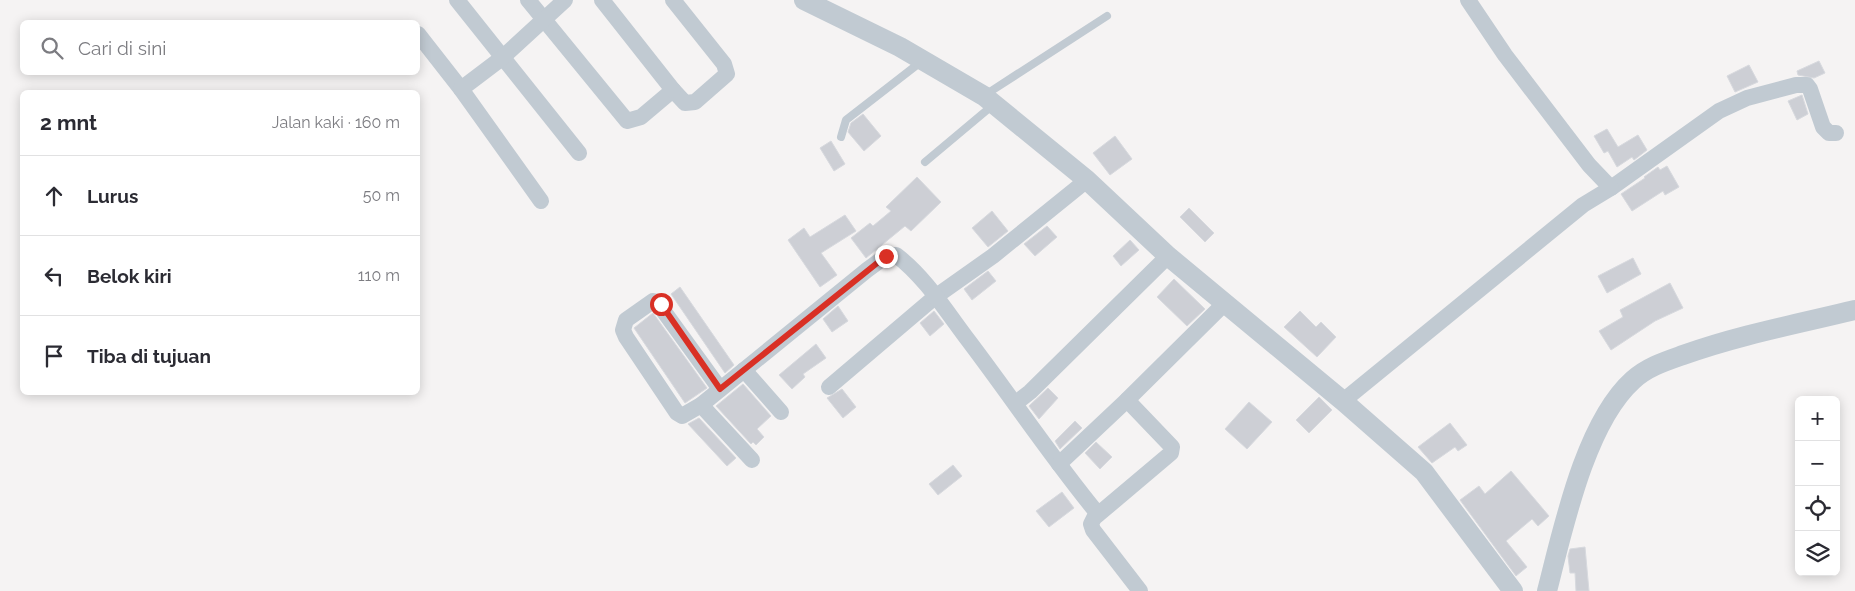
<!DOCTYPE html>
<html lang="id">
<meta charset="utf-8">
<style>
:root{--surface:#fff;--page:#f7f7f7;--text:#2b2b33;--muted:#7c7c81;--line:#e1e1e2}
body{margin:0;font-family:Raleway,sans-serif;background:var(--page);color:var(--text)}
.controls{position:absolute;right:15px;bottom:15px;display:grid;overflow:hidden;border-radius:8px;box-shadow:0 2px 12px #0003}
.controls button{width:45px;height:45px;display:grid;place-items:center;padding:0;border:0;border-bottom:1px solid var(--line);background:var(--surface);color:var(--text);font:25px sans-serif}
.stop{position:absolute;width:15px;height:15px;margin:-11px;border:4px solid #d93025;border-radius:50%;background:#fff}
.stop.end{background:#d93025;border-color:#fff;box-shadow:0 1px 5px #0008}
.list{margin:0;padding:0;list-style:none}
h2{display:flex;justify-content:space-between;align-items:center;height:65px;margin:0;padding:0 20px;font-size:21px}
h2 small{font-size:16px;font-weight:400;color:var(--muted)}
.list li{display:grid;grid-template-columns:32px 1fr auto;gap:15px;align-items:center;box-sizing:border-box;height:80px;padding:0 20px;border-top:1px solid var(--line)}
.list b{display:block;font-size:19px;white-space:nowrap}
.list em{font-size:16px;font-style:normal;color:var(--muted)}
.icon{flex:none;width:28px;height:28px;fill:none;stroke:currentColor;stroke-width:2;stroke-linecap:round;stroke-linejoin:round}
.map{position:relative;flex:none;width:1855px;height:591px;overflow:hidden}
.search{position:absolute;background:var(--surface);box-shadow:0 2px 12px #0003;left:20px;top:20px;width:400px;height:55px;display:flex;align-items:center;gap:12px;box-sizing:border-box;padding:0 18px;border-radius:8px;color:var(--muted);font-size:19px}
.panel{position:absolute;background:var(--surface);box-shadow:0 2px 12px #0003;left:20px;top:90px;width:400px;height:305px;border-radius:8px}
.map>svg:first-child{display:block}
</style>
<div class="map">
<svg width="1855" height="591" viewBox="0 0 1855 591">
<rect width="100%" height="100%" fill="#f5f3f3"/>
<g fill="#cdcfd5" stroke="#d7d9de">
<polygon points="1819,61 1825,73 1814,78 1798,75 1797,71"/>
<polygon points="1749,65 1758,82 1735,92 1727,76"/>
<polygon points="1802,95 1808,114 1797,120 1788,101"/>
<polygon points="863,114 881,136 864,151 848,132 851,123"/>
<polygon points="1607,129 1618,147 1638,135 1647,150 1634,160 1632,157 1617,167 1608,151 1604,153 1594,136"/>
<polygon points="1115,136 1132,159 1110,175 1093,153"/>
<polygon points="831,141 845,164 834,171 820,148"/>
<polygon points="1667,166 1679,187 1665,195 1663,191 1632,211 1621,194 1645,178 1644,177 1658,167 1660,170"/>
<polygon points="917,177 941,202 911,231 905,226 866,258 851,238 870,223 873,226 891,211 886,207"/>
<polygon points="1189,208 1214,233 1205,242 1180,217"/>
<polygon points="992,211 1008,231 988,247 972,228"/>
<polygon points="845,215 856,231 821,253 837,275 820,287 788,240 804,228 810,237"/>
<polygon points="1047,226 1057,237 1035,256 1024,244"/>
<polygon points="1130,240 1139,250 1121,266 1113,256"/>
<polygon points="1633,258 1641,274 1607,293 1598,276"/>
<polygon points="988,271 996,281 972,300 964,289"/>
<polygon points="1174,279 1205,309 1187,326 1157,297"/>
<polygon points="1670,283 1683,308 1655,321 1611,350 1599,331 1623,317 1620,310"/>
<polygon points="680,287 734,365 725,373 671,294"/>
<polygon points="838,306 848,321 832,332 823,319"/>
<polygon points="934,311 944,324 930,336 920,323"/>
<polygon points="1300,311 1316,327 1321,322 1336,337 1317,357 1284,327"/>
<polygon points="653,313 707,388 685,403 634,328"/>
<polygon points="816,344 826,358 803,374 805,377 792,389 779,375"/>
<polygon points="743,384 771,416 757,429 764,437 756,445 753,442 751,444 716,406"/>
<polygon points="1048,388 1058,398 1039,419 1029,406"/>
<polygon points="842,389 856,407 843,418 827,398"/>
<polygon points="1319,397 1332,410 1309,433 1296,420"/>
<polygon points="1249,402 1272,422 1247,449 1225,429"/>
<polygon points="699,418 736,458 727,466 688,424"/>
<polygon points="1075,421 1082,428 1060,449 1055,441"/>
<polygon points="1450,423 1467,445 1458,451 1455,447 1432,463 1418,447"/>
<polygon points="1096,442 1112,457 1100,469 1085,453"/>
<polygon points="953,465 962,476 938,495 929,484"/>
<polygon points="1511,471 1549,516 1538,526 1532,519 1506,541 1527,567 1516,576 1460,500 1479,486 1485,494"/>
<polygon points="1062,492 1074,508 1049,527 1036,511"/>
<polygon points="1585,547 1589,591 1576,591 1575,573 1570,573 1568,556 1570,549"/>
</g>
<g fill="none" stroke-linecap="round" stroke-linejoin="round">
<g stroke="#c1cad2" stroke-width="8">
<polyline points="985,95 1107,16"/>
<polyline points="841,137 846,120 922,61"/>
<polyline points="925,162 993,105"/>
</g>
<g stroke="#c1cad2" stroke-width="16">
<polyline points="457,0 579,153"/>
<polyline points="528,0 627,121 641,117 673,90 685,103 695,102 727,74 724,64 673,0"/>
<polyline points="602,0 673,90"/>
<polyline points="418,34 461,89"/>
<polyline points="1611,188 1719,111 1747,98 1796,85 1807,85 1810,89 1823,127 1829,133 1836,133"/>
<polyline points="541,201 461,89 502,58 565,0"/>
<polyline points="744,370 781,412"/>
<polyline points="829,387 935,297 993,256 1087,180"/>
<path d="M720,389L657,302L653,301L626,320L623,330L626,337L677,413L682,416L701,405L867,270L886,256L896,255C924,276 944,308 965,336C1010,395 1051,457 1098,514"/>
<polyline points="1127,400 1172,447 1171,453 1094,518 1091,524 1093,530 1140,591"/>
<polyline points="1343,401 1583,205 1611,188 1589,165 1505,55 1468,0"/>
<polyline points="1016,403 1030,392 1168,256"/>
<polyline points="701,405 752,460"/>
<polyline points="1059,464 1127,400 1224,304"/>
</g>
<g stroke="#c1cad2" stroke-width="20">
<polyline points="804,0 900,47 984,96 1087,180 1168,256 1343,401 1424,472 1513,591"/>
<path d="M1547,591C1563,529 1585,423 1633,380C1647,367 1666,361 1683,355C1739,335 1797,324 1855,310"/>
</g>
</g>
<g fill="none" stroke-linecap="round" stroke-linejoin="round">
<polyline stroke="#d93025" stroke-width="6" points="661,304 720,389 886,256"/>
</g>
</svg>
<div class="controls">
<button>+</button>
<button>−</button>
<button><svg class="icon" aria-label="locate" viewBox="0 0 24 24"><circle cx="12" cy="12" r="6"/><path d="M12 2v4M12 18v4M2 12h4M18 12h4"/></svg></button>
<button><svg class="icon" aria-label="layers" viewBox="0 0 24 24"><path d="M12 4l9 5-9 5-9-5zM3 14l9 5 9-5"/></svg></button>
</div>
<div class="stop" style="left:661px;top:304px"></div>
<div class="stop end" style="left:886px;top:256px"></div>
<div class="search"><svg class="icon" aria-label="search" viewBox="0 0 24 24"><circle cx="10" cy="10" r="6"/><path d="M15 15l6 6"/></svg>Cari di sini</div>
<section class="panel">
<h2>2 mnt<small>Jalan kaki · 160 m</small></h2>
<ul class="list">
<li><svg class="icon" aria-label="ahead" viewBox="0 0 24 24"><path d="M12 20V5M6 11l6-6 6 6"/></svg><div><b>Lurus</b></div><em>50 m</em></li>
<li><svg class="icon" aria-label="left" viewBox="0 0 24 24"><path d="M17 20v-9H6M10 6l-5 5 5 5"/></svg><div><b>Belok kiri</b></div><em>110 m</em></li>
<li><svg class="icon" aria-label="arrive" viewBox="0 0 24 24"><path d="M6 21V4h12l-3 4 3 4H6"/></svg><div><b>Tiba di tujuan</b></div></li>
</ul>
</section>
</div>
